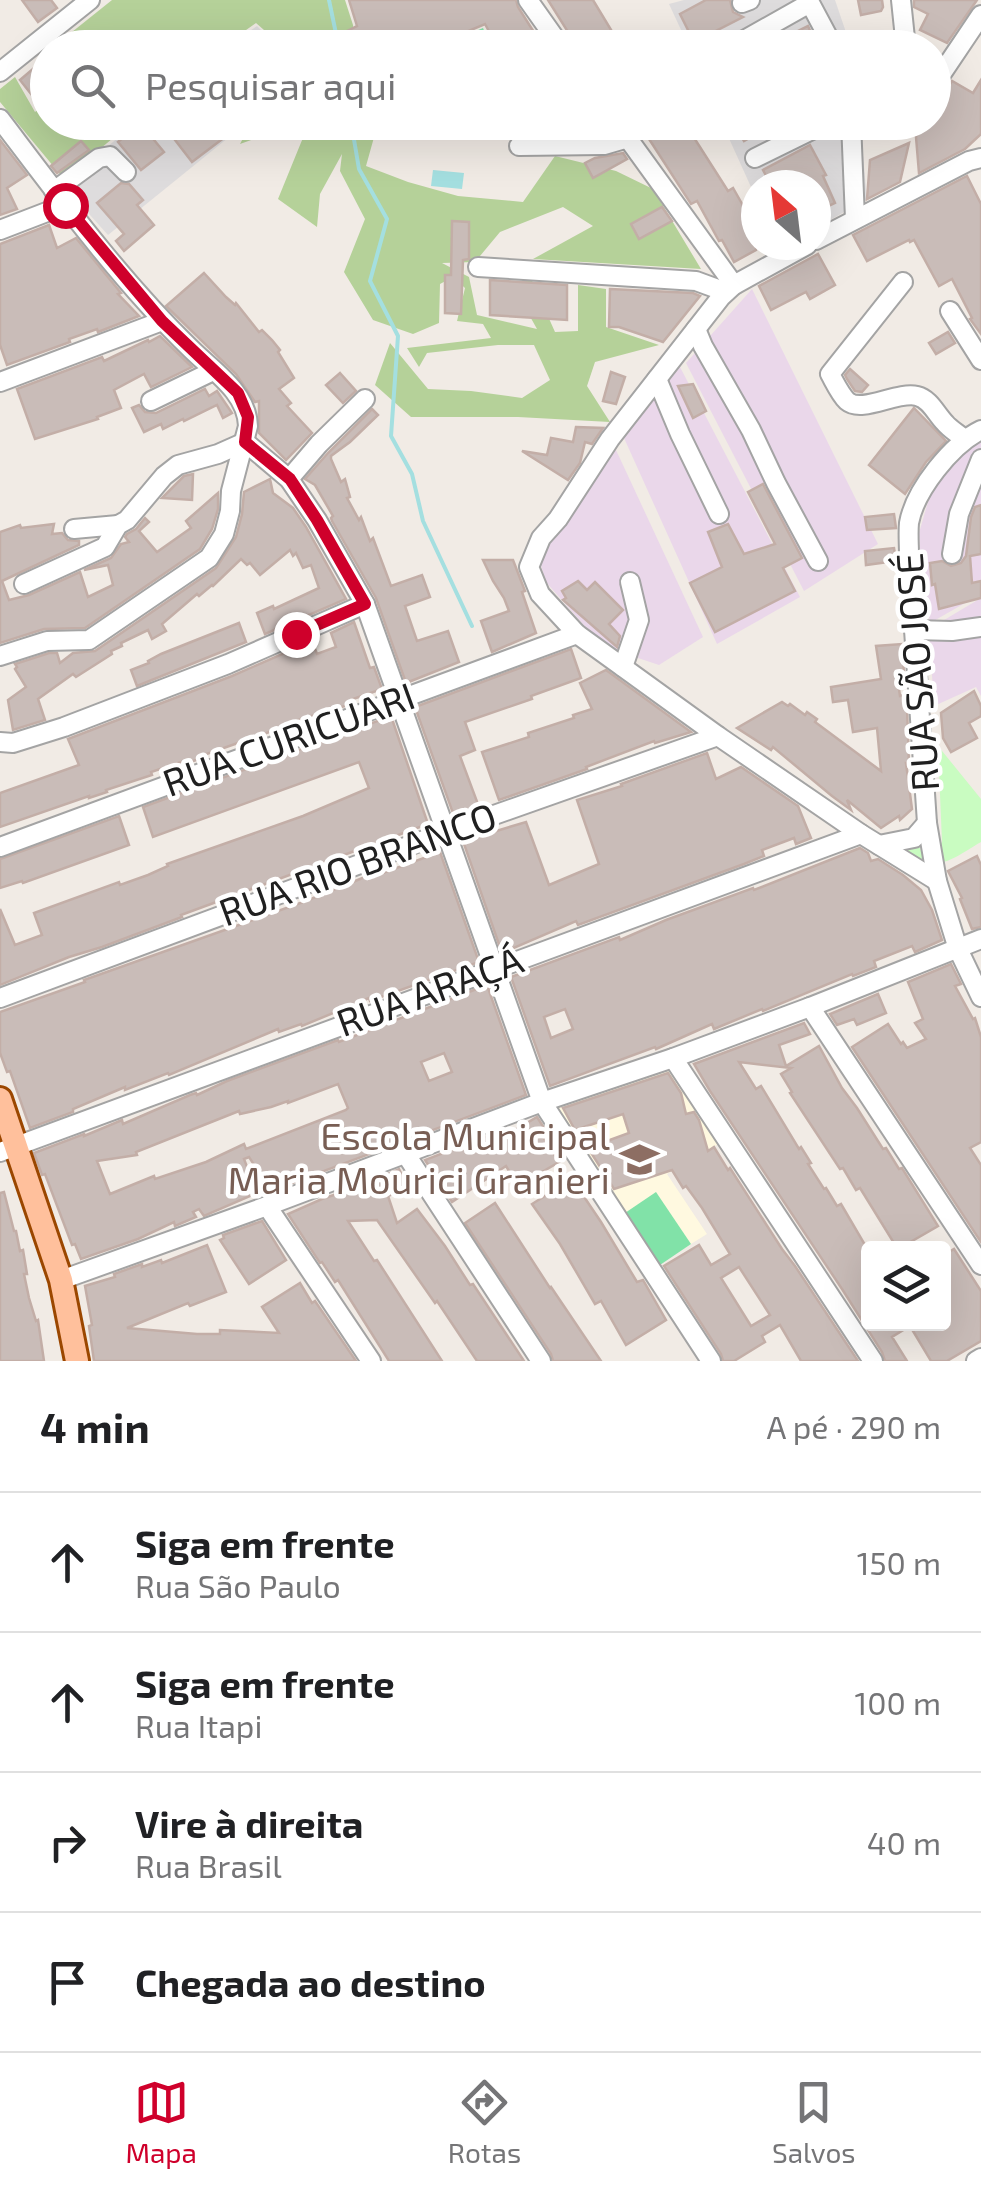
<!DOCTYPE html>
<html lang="pt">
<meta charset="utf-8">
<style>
:root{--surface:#fff;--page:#f6f6f6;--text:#202124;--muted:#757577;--line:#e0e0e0;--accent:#cf002b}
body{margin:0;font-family:"Exo 2",sans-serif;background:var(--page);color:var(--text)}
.controls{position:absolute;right:30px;bottom:30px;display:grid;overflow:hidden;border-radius:10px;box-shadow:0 10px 40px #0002}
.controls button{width:90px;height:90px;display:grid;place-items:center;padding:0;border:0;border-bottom:2px solid var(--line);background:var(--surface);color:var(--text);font:50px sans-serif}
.compass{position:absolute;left:741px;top:170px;width:90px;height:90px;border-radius:50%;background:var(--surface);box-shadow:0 10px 40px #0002;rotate:332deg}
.stop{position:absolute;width:30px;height:30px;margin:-22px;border:8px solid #cf002b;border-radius:50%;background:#fff}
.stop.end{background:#cf002b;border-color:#fff;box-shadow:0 2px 10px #0008}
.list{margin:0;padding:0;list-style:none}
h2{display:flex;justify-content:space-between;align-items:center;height:130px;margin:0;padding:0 40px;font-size:42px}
h2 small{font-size:32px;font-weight:400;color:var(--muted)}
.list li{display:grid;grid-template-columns:65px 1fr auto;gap:30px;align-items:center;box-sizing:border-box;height:140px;padding:0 40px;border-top:2px solid var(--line)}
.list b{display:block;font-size:38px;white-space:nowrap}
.list p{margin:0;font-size:32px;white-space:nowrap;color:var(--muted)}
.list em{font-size:32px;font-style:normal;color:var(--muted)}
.icon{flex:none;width:55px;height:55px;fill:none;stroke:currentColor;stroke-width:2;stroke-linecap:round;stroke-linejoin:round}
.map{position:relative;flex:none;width:981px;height:1361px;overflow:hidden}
.search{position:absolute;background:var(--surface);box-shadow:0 10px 40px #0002;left:30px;right:30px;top:30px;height:110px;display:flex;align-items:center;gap:25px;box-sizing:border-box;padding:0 35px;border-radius:55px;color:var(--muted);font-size:38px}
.sheet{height:690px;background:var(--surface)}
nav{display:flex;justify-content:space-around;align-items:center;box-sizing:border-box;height:140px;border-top:2px solid var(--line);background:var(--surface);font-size:28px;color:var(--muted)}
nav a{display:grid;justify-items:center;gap:5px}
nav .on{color:var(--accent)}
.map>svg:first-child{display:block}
</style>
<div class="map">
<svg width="981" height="1361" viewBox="0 0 981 1361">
<rect width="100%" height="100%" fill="#f1ebe5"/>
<g fill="#dedcdd">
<polygon points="684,0 835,0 851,47 689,47 669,4"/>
<polygon points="257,26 268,37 270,47 226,47"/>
<polygon points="135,123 243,123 239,129 108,235 63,185"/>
<polygon points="722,123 860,123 867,199 816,228 816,185 756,185 756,198"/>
</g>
<g fill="#ead7ea">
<polygon points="752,289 878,544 804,591 686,363"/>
<polygon points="680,367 800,597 717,644 624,438"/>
<polygon points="981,441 981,594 930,623 921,569 919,533 932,488 971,445"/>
<polygon points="616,450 703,637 659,665 602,646 546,582 539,559"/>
<polygon points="981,598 981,696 976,687 934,706 929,629"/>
</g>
<polygon fill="#fff9e0" points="666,1066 720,1143 667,1174 707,1234 654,1267 552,1105"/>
<g fill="#b5d199">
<polygon points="112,0 345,0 353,25 354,47 275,47 272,37 256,23 222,47 52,48"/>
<polygon points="15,77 35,112 47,102 48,122 131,123 64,179 0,102 0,89"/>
<polygon points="251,123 251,122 299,123 240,144"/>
<polygon points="309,123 378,123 366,166 408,182 458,196 523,202 555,156 616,171 653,189 701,269 533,259 593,226 563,207 500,232 475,262 442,263 469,277 477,315 537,329 513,286 530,276 555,332 578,331 578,285 606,289 606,327 659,345 595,362 587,386 610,422 518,417 411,417 375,385 390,343 428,389 471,391 522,398 550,380 534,345 498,345 427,353 419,367 407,348 491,338 483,324 457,321 465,288 453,277 440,284 439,323 413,334 373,320 344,272 365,219 340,171 342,154 320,194 317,227 278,199"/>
</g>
<path fill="#c9fcc1" d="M938,746L981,799V842C950,860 938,874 904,852L918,844L925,860L942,842Z"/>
<g fill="#81e2a8">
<polygon points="483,28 491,47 437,47"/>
<polygon points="656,1192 691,1244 657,1267 622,1215"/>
</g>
<polygon fill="#a4dfe0" points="433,170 464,173 462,189 431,186"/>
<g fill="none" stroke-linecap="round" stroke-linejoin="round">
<g stroke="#a4dfe0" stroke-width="4">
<polyline points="329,0 339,48"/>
<polyline points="351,122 359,169 387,219 370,281 398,336 391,436 412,474 423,521 472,626"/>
</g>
</g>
<g fill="#c9bcb8" stroke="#c3aea7" stroke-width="2.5" fill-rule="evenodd">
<polygon points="22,0 51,0 57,8 38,22"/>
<polygon points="349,0 516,0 518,7 544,48 498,48 485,24 428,48 347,48 341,34 357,26"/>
<polygon points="548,0 593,0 622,48 578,48"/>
<polygon points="706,0 730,0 733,12 743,17 694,42 680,14"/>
<polygon points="858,0 882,0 883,7 881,11 861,15"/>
<polygon points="914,0 977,0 947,43 920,30 928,14 914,7"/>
<polygon points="808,26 818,48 786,48 782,39"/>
<polygon points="34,68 48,86 48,98 39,104 20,80"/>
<polygon points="981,80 981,134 965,149 919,173 916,137 921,122 934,122 934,97 944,93 952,81 973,93"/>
<polygon points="197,122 214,122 225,137 192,162 175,140"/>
<polygon points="560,122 604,122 604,123 586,133 566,133"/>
<polygon points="638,122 684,122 728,191 733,188 741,202 756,229 756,250 734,262 722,240 719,241 697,201 691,204"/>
<polygon points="733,122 777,122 744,141"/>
<polygon points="140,123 164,152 141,170 118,142"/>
<polygon points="0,140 27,175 7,188 17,209 0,215"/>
<polygon points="81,141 89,150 57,173 51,166"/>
<polygon points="909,143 900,182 867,199 870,160"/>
<polygon points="810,145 826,175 823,176 835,203 816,212 816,185 771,185 763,170"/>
<polygon points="623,153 627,159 593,178 585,163 595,158"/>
<polygon points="967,176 981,204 981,334 970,319 972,318 952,279 939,286 914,240 910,242 909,240 867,261 853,235"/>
<polygon points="121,183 129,184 143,200 137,205 154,225 124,251 116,241 124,234 97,203"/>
<polygon points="662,207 672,221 639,239 631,224"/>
<polygon points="452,221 469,222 469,259 463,260 461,314 445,313 445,275 451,275"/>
<polygon points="49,225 57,248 76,238 121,293 118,294 139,316 98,332 97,329 69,339 70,342 7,365 0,345 0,244"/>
<polygon points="818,254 835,285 810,299 806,292 771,310 759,286"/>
<polygon points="204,273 226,297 235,305 236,303 259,332 262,330 272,340 280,350 278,352 294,378 279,389 291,403 287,406 312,433 286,460 259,433 259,401 255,402 236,374 166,306"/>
<polygon points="490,280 567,285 567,320 490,315"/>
<polygon points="610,289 693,293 700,296 663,342 619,327 609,327"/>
<polygon points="948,332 955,343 936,354 929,343"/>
<polygon points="160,336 192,367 151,387 144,374 114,390 121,408 97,417 98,419 35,439 17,389 102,357 104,361 148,340 149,342"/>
<polygon points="850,369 868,385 862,392 855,391 847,379 845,375"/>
<polygon points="611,372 625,377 616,404 603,401"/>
<polygon points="340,373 356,391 343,403 326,385"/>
<polygon points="693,384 706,411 693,418 678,386"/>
<polygon points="205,389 209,396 217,391 232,413 223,418 217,405 184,421 183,419 163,429 161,424 144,432 132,408 139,405 145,412 156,413"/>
<polygon points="914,408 946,441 926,462 905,494 869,465"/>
<polygon points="372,409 378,415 350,442 331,456 331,459 341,482 345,479 350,497 347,498 359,520 361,517 370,541 373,538 391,586 422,575 430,597 405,606 417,641 448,631 459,662 406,683 376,598 332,521 331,518 333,516 315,485 305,479 328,453"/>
<polygon points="576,427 603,428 592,444 585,442 580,463 568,480 522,451 547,455 551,438 573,442"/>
<polygon points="193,474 192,500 162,498 184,476"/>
<polygon points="270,479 273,493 293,508 306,527 346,599 265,634 257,613 273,606 274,609 319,588 311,565 303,568 296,553 293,556 290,550 260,575 250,563 247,565 241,559 213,586 212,585 199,596 197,594 162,624 166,631 152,639 148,630 121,643 122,646 111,651 112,654 76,677 73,674 38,699 45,720 13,730 8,700 26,687 15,669 17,667 15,664 49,653 57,653 60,663 73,653 95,651 216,568 236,537 242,514 244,492"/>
<polygon points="763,484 802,558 783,568 795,591 715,632 690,583 722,567 708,532 728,524 744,554 775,544 748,492"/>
<polygon points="218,493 218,509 212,529 200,549 85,628 44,629 0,643 0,532 20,525 21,528 54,524 52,534 62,533 68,540 79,541 79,545 2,581 9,600 29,595 80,572 88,597 113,585 108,565 84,570 111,558 121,544 129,542 125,537 127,534 136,529 145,518 149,522 139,531 157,552 191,528 186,521"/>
<polygon points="981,505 981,554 970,556 972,583 981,581 981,598 939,609 935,584 932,585 930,563 942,561 951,566 961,563 966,556 971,517 975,507"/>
<polygon points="894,514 896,528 867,530 865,517"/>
<polygon points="894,548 896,561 866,565 865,551"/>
<polygon points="483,560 513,560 525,591 522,592 536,633 492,652 481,621 509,611 504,598 493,581"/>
<polygon points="578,581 587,590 595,582 623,610 609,624 620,636 617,647 563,600 566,598 562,591"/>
<polygon points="354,622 370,668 374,667 382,689 353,699 355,703 288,723 289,725 198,757 199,759 182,765 181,762 151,772 152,775 106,790 107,792 89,798 89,796 0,827 0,793 79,765 68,739 232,676 312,641 317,654 336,647 331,633"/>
<polygon points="239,623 246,642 137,686 131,670 149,663 148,661 161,654"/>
<polygon points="902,644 904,674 897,675 900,696 905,695 907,708 909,763 906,763 912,809 900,820 899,816 881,828 847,800 851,810 832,796 773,747 771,750 737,728 782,702 788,706 790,704 805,715 807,712 817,719 815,722 881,771 877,728 853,732 848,700 833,702 831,687 881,679 876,646"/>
<polygon points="571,649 581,678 531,696 532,699 465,722 475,750 460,756 479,807 454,816 415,707"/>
<polygon points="606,670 691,732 655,743 654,741 586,767 587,769 499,800 482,752 529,737 528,733 574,718 573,715 592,709 580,683"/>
<polygon points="974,691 981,706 981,716 969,723 977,738 951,752 943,738 941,713"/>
<polygon points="391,716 428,824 181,915 182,917 102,947 69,957 0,985 0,909 15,945 42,935 34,913 119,882 120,885 148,875 168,866 167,864 303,816 369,788 359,762 153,837 143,807"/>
<polygon points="707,753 716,779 741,767 798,806 811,838 796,844 794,838 762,850 764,856 744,864 578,925 576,921 502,953 463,841 526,822 549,885 599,864 577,800 622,786 621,784"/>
<polygon points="119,816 129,845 23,883 22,881 0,888 0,859"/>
<path d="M860,848L868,853L871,861L878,859L903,875L921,890L932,910L942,940L915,952L912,946L874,961L876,967L853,976L852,974L763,1011L762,1009L714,1029L712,1024L656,1049L655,1047L550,1086L511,977L619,937L620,940L666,920L753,888L754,890ZM565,1009L573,1029L551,1038L544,1017Z"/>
<polygon points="440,852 479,962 370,1001 369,998 302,1026 301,1024 279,1032 278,1029 169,1075 168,1073 125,1090 125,1087 73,1109 73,1112 30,1128 10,1071 7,1072 0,1053 0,1012 85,982 84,980 101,974 306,901 365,877 382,871 383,873"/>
<polygon points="977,856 981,865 981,927 972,929 960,899 962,898 948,871"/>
<polygon points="951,964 961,984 955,986 973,1019 975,1018 981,1037 981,1142 970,1148 981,1165 981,1242 852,1047 888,1024 901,1044 903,1042 907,1048 926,1039 915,1023 923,1019 908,982"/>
<path d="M487,985L526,1095L271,1191L249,1157L244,1159L257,1193L204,1216L199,1209L193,1212L196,1217L175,1226L174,1222L138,1239L81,1259L75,1244L72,1245L45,1174L42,1175L34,1153L84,1134V1136L122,1120L123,1124L190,1095L196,1093L197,1095L227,1081L338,1040L339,1042ZM444,1053L452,1072L429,1081L421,1062ZM338,1084L348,1108L346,1110L246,1149L244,1144L206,1162L155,1179L154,1176L110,1194L97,1161L137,1155L136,1152L239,1111L240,1114L271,1107L288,1101V1103Z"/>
<polygon points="878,994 886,1013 857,1025 854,1019 837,1025 830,1014"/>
<polygon points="804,1023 810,1034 779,1045 786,1066 819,1046 842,1088 857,1108 883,1149 886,1148 899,1169 902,1168 938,1226 900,1248 897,1248 860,1188 856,1190 843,1168 840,1169 790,1093 792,1092 781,1074 791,1068 739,1062 756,1089 761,1086 799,1149 801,1147 811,1163 808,1164 824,1189 826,1188 837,1206 841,1204 868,1250 868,1324 944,1324 944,1255 954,1249 981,1291 981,1341 947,1361 931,1361 910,1326 892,1337 907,1361 885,1361 882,1352 842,1289 710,1091 694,1064"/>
<path d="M668,1073L681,1093L686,1114L694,1112L699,1120L708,1151L714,1147L728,1170L730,1168L782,1249L795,1266L858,1361H801L780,1325L762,1336L765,1342L734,1361H723L721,1354L664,1266L699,1245L711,1265L730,1254L702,1208L686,1186L683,1188L672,1170L614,1189L588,1148L629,1133L623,1114L575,1130L563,1108ZM739,1267L770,1315L751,1326L721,1278Z"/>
<polygon points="537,1117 548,1134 543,1137 559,1162 518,1186 506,1166 452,1202 425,1160 497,1132 500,1139"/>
<polygon points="399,1169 408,1187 388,1196 397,1223 417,1209 445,1246 470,1285 473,1284 524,1361 477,1361 437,1301 435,1303 377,1220 348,1221 374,1261 377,1260 442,1361 389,1361 338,1280 335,1282 322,1262 320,1263 288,1214 322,1199 384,1178 383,1176"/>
<polygon points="572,1179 601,1222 637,1282 643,1280 666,1320 626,1345 601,1301 595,1304 560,1244 532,1204"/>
<polygon points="4,1192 14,1231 16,1231 20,1251 23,1250 27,1274 24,1274 29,1298 36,1321 38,1320 44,1361 0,1361 0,1193"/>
<polygon points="495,1203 550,1288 551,1287 601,1361 553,1361 551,1354 465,1223"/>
<polygon points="262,1221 286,1260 249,1284 220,1240 224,1238 223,1235"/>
<polygon points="207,1245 226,1292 190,1306 188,1303 127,1328 197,1334 220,1334 220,1330 279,1333 262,1307 300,1283 312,1303 315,1301 356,1361 94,1361 89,1326 92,1325 85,1286 115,1277 114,1274 142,1264 142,1267 161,1260 162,1263"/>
</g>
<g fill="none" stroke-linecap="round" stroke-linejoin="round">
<defs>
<g id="minor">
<polyline points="528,0 562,48"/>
<polyline points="901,0 906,48"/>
<polyline points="742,3 750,0"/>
<polyline points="730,48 810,3 834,48"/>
<polyline points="0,72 90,0"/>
<polyline points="934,85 981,15"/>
<path d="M0,119C60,198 120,280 191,349C213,371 247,392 248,426L231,491L230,511L224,534L209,558L89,640L47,641L0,656"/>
<polyline points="616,122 734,285"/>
<polyline points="851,122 855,219"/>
<polyline points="519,146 604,145 628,138"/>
<polyline points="755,158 812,130"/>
<polyline points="54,191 99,158 110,156 126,172"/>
<polyline points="0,230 65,205"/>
<polyline points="816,240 969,161 981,158"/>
<polyline points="807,245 734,285 721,297 610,439 558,519 541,538 529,567 540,594 577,634 718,736 861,834 937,881"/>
<polyline points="478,267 696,281 726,292"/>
<path d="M903,282L830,374C835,383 840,394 847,401C862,414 897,391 917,396C930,399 936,414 945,423C950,429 957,433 963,438"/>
<polyline points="950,311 981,360"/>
<polyline points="696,329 703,346 751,430 776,483 818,561"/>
<polyline points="657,379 680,434 719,514"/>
<polyline points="0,382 162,321"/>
<polyline points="151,401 213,371"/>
<path d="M981,430C952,444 915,490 909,523C908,533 909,545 909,555L927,823L937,881L958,949L981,997"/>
<polyline points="245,442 289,479 317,520 365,604 542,1102 711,1361"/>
<polyline points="289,479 319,444 365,399"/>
<polyline points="74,529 118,525"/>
<polyline points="952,554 959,514 981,459"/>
<polyline points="24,584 105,547 118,525 127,520 164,476 178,465 218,454 245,442"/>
<polyline points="914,630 952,631 981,627"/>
<polyline points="623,667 639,620 630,582"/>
<polyline points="0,742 13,743 64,727 228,664 365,604"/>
<polyline points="879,845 914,838 927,823"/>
<polyline points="0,847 577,634"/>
<polyline points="0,998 446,832 718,736"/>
<polyline points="810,1007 981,1265"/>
<polyline points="673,1058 873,1361"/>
<polyline points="0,1152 861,834"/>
<polyline points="405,1153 541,1361"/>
<polyline points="267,1206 371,1361"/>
<polyline points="61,1280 267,1206 542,1102 673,1058 810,1007 981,939"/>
<polyline points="976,1361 981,1358"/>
</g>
<polyline id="major" points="0,1099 61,1280 77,1361"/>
</defs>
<use href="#minor" stroke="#a4a4a4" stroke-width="22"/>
<use href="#major" stroke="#9b4700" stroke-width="28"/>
<use href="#minor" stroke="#fff" stroke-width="18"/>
<use href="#major" stroke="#ffc09c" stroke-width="22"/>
</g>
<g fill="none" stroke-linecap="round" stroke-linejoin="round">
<polyline stroke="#cf002b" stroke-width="12" points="65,205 162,321 238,393 248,417 245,442 290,479 317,520 365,604 296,634"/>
</g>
<defs>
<symbol id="school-bare" viewBox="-9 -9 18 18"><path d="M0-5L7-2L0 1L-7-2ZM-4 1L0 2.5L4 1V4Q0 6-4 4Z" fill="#8d6e63" stroke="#fff" stroke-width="2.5" paint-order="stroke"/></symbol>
</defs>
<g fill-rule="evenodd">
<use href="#school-bare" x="612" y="1132" width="55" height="55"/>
</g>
<g text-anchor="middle" stroke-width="9" stroke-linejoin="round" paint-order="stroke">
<g font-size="38" fill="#202020" stroke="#fff">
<text transform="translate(918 672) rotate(-94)" y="13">RUA SÃO JOSÉ</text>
<text transform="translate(289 740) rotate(-20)" y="13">RUA CURICUARI</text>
<text transform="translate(358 865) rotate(-20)" y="13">RUA RIO BRANCO</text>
<text transform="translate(430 992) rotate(-20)" y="13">RUA ARAÇÁ</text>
</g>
<g font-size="38" fill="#785e54" stroke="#fff" text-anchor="end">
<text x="610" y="1150">Escola Municipal<tspan x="610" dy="44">Maria Mourici Granieri</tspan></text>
</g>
</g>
</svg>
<div class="controls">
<button><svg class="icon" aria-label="layers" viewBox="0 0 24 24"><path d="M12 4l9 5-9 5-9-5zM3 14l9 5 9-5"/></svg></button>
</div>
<svg class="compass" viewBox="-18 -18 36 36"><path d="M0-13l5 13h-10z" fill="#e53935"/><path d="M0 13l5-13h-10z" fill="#757577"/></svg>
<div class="stop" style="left:65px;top:205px"></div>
<div class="stop end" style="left:296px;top:634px"></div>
<div class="search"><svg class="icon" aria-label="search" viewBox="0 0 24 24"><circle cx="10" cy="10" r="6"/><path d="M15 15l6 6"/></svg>Pesquisar aqui</div>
</div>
<section class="sheet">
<h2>4 min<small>A pé · 290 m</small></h2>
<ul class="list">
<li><svg class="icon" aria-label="ahead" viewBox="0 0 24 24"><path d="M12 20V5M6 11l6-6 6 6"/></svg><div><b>Siga em frente</b><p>Rua São Paulo</p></div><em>150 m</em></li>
<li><svg class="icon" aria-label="ahead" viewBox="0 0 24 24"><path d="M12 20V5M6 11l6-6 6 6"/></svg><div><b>Siga em frente</b><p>Rua Itapi</p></div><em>100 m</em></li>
<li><svg class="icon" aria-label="right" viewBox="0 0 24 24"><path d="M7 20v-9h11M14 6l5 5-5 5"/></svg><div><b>Vire à direita</b><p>Rua Brasil</p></div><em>40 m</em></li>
<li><svg class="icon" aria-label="arrive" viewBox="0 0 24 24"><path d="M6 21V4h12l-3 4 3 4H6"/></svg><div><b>Chegada ao destino</b></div></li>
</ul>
</section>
<nav>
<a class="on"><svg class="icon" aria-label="map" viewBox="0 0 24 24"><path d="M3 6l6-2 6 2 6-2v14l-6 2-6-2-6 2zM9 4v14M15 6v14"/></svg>Mapa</a>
<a><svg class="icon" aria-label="directions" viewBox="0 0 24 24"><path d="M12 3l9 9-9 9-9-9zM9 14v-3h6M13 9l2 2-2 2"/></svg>Rotas</a>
<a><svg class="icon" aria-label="saved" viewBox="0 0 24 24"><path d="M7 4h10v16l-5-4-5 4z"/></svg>Salvos</a>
</nav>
